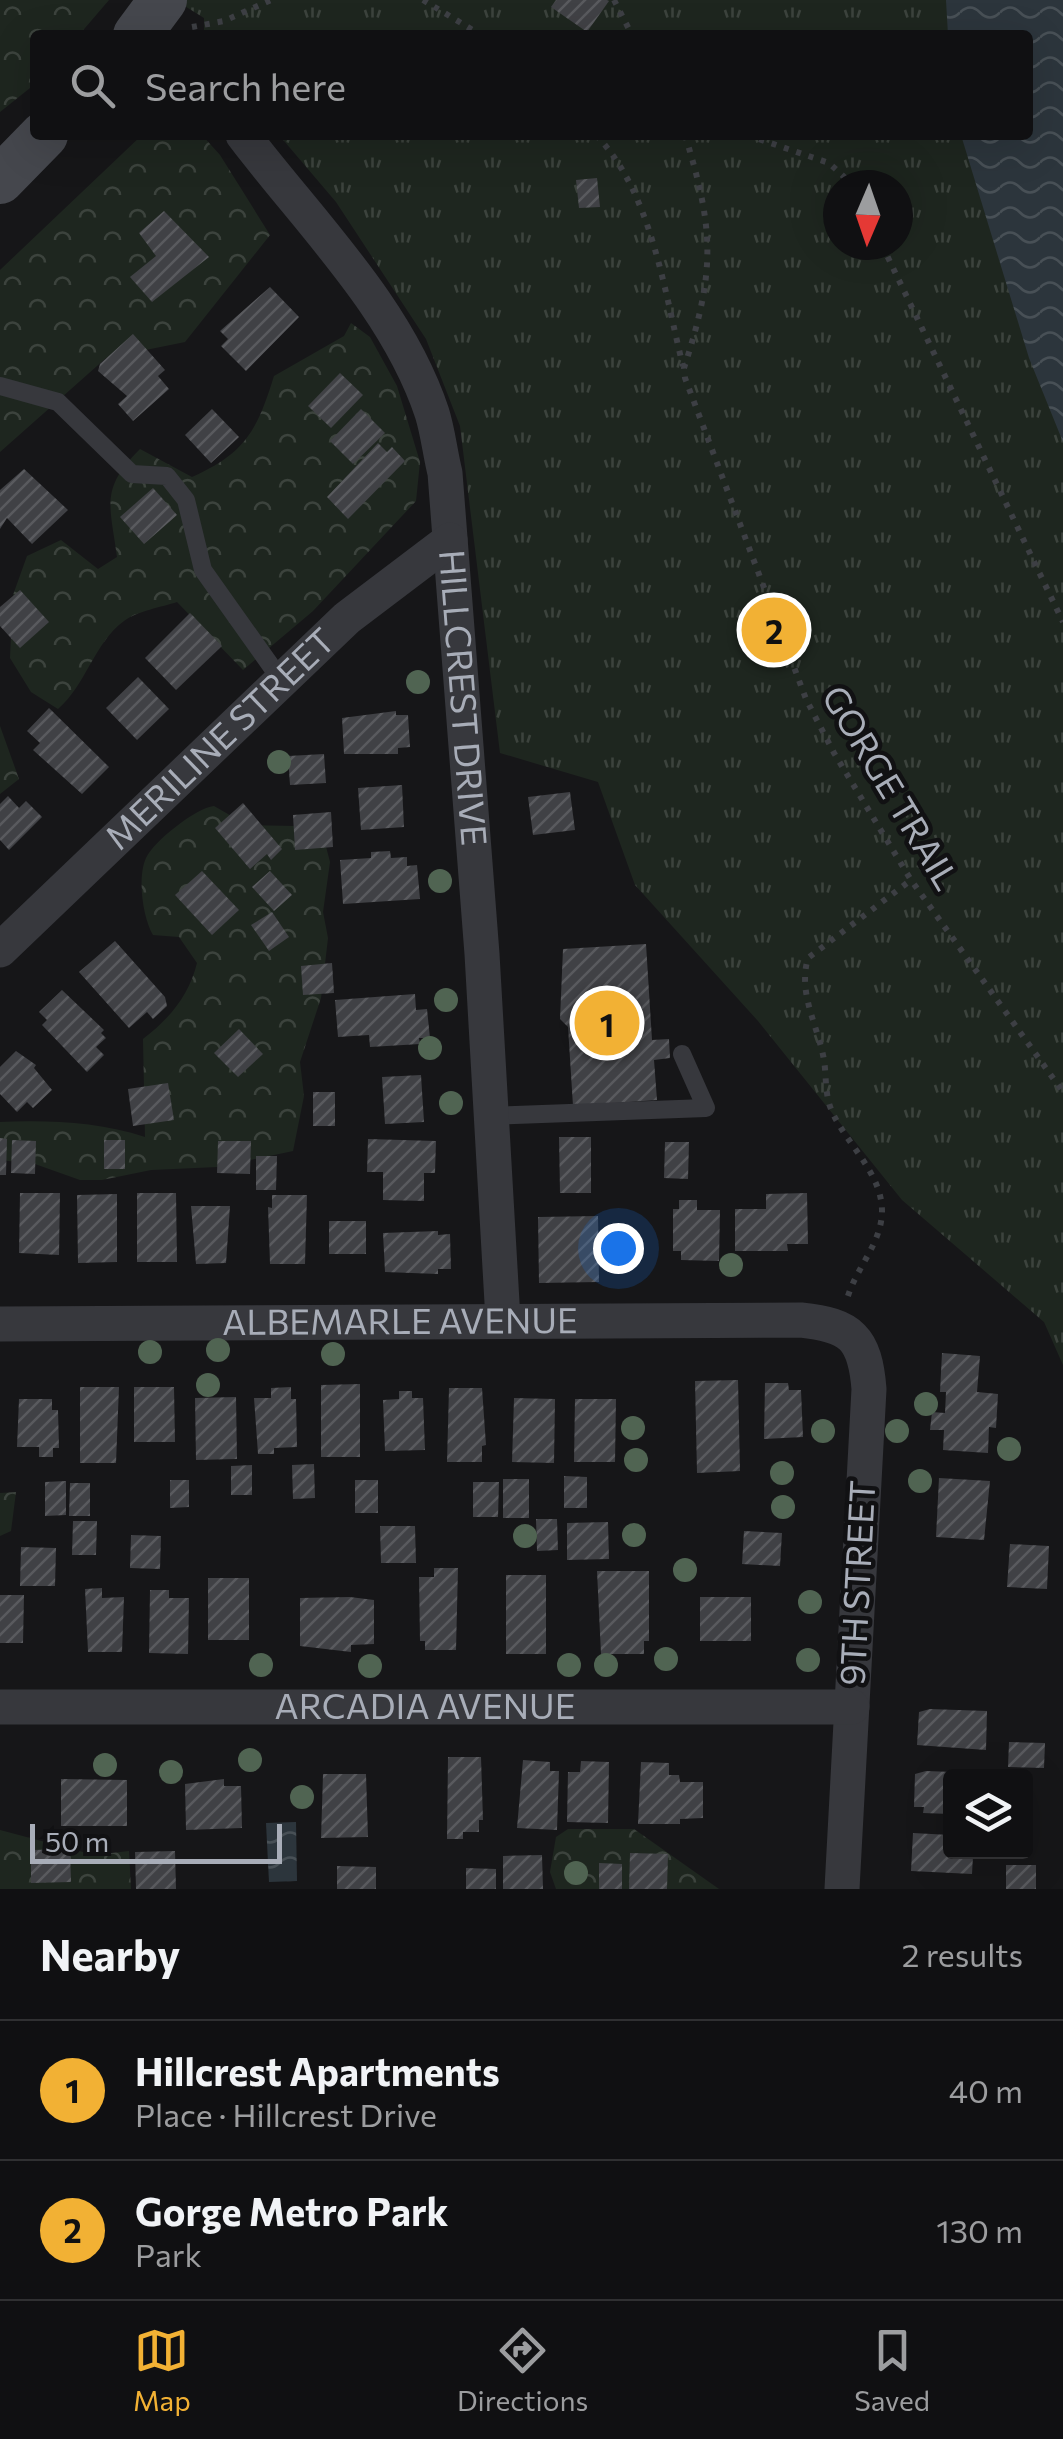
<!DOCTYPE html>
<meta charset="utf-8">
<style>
:root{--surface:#101012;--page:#1e1e20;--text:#f1f3f6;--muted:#9c9d9f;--line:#303032;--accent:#f2b134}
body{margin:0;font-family:Commissioner,sans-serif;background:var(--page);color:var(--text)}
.controls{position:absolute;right:30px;bottom:30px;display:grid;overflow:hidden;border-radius:10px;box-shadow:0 10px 40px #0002}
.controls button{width:90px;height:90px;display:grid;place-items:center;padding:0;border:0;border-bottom:2px solid var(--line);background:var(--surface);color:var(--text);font:50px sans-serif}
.compass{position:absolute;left:823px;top:170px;width:90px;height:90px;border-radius:50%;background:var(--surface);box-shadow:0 10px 40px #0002;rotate:182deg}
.scale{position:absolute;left:30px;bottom:25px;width:252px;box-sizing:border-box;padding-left:10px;border:5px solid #a8adb8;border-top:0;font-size:28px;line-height:35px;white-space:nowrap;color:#a8adb8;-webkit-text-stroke:8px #111113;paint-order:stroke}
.you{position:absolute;left:618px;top:1248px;width:35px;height:35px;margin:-25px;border:8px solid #fff;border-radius:50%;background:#1a73e8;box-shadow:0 0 0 15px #1a73e833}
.badge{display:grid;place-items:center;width:65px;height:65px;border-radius:50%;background:var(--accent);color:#111;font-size:32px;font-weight:700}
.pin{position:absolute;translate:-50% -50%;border:5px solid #fff;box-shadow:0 2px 10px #0006}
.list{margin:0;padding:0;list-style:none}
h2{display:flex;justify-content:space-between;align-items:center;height:130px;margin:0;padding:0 40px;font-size:42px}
h2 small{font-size:32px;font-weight:400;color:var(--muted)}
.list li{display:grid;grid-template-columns:65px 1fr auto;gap:30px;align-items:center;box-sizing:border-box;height:140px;padding:0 40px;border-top:2px solid var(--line)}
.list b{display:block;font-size:38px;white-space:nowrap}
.list p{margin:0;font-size:32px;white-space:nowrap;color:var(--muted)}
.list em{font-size:32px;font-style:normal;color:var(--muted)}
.icon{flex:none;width:55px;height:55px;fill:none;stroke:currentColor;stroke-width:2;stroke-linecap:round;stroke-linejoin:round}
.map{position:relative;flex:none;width:1063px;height:1889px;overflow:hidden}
.search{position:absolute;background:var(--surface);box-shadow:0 10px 40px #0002;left:30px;right:30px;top:30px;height:110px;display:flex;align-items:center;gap:25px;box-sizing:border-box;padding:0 35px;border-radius:10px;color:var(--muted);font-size:38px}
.sheet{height:410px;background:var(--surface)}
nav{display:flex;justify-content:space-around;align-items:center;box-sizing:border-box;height:140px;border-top:2px solid var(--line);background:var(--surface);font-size:28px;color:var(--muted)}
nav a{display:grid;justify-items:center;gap:5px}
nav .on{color:var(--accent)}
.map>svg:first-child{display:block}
</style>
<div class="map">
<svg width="1063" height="1889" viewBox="0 0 1063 1889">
<defs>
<pattern id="forest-crowns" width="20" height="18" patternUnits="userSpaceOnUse" patternTransform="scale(2.5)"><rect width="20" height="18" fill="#1e261f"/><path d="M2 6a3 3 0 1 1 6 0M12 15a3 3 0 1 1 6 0" fill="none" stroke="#3c433d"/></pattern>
<pattern id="park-tufts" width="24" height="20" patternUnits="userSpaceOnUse" patternTransform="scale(2.5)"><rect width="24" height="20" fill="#1e261f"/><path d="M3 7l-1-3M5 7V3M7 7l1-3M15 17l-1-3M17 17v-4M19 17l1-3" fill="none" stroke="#3c433d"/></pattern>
<pattern id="water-waves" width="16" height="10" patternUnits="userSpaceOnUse" patternTransform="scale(2.5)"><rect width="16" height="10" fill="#2c353c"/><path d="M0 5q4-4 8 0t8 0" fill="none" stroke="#485056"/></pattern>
<pattern id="building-hatch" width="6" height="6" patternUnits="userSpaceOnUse" patternTransform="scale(2.5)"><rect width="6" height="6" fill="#404145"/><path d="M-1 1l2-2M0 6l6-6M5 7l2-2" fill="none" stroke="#595a5e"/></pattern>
</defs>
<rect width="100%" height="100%" fill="#161618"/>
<g fill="url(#forest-crowns)">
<polygon points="0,0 109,0 79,35 35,35 35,84 0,112"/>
<polygon points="142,135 202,135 220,155 270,235 185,342 106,358 0,452 0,270"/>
<path d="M351,323L370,337L397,386L420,462L416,501L313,611L243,670L177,602C162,607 137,611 124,621C94,643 86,685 58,709L31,692L10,658L13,595L27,556L61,540L98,569L117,557C110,504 100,489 140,449L192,477C245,453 257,431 274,376L344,336Z"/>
<polygon points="0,726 19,779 0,794"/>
<path d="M214,806L247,825L294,826L324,839L330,862L323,912L328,938L321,998L300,1062L304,1096L293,1151L217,1167L151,1170L102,1180H80L35,1164L0,1160V1122C49,1120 99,1122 145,1137L143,1039C169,1019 189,996 197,963L179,937L153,935C143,918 137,878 146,858C154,841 196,808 214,806Z"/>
<polygon points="16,1492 11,1531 0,1536 0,1493"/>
<polygon points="568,1829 634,1829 719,1889 556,1889 550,1872 556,1837"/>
<polygon points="0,1830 94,1855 129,1851 131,1889 0,1889"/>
</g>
<path fill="url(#park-tufts)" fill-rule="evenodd" d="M175,0H1063V1365L1044,1322L902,1200L758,1021L635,885L598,782L500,753L460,426L426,339L336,202L279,135H1028V35H204V18ZM838,185H898V245H838Z"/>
<g fill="url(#water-waves)">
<polygon points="946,0 1063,0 1063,442 1029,358 961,135 1028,135 1028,35 948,35"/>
<polygon points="296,1822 297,1881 269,1882 266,1823"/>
</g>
<g fill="url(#building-hatch)">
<polygon points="556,0 607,0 609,1 587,32 551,7"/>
<polygon points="597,178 600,207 579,208 576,180"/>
<polygon points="164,211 209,257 152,302 130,277 156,256 139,233"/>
<polygon points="270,287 299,317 246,371 221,346 228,339 220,331"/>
<polygon points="133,334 165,370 158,376 169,389 133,421 118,404 127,396 98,371 100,364"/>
<polygon points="340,373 363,395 331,428 308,406"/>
<polygon points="212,409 239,437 211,463 185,435"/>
<polygon points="361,409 385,433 353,464 330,441"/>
<polygon points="378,443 387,452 392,447 405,461 348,519 327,497"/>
<polygon points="24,469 68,510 32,544 7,518 0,529 0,490"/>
<polygon points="153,488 177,515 144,544 120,517"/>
<polygon points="20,590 49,622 20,648 0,626 0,607"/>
<polygon points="190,613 222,646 176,690 145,658"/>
<polygon points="138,677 169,709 137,740 106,708"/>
<polygon points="49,708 109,767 82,794 33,750 40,743 27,731"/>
<polygon points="396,711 396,715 408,715 410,747 398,748 398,754 344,754 342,718"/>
<polygon points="324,754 326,783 290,785 288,756"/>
<polygon points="402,785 404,827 361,830 358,788"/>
<polygon points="570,792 575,830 533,835 528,797"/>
<polygon points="8,796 19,808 26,801 42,817 9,850 0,840 0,804"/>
<polygon points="243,803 282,849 271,860 267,854 250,869 215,828"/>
<polygon points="331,812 333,847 295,850 293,815"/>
<polygon points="390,851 391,858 407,857 407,866 417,865 420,899 343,904 340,860 371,858 371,852"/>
<polygon points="202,871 239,910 212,935 175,895"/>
<polygon points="270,871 292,895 274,911 252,887"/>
<polygon points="272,912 289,937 269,951 251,925"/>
<polygon points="115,941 165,997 167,1006 153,1019 147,1012 129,1028 79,972"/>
<polygon points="646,944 652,1040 669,1039 670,1058 654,1060 657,1100 573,1106 568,1027 560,1019 563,949"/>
<polygon points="332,963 334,993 303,995 301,966"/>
<polygon points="62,990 104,1030 101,1033 106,1038 96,1047 104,1055 87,1072 42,1025 47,1020 39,1012"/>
<polygon points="415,994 416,1010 427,1009 430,1038 419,1038 420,1044 370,1047 369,1035 338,1037 335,1000"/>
<polygon points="239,1029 263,1054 238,1077 214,1053"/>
<polygon points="16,1051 36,1065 34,1068 52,1090 33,1108 27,1102 17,1112 0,1094 0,1067"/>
<polygon points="421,1075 424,1122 385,1124 382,1077"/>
<polygon points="168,1083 174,1120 133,1126 128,1089"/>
<rect x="313" y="1092" width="22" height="34"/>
<polygon points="559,1137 591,1137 591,1193 560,1193"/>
<polygon points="0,1138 7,1139 6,1175 0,1175"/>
<polygon points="368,1139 436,1141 435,1173 424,1173 424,1201 383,1200 383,1172 367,1172"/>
<polygon points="12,1140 36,1141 35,1174 11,1173"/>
<rect x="104" y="1140" width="21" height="29"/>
<polygon points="218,1141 251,1141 250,1174 217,1173"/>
<polygon points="665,1142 689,1142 688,1179 664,1178"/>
<polygon points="256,1156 277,1156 276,1190 256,1190"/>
<polygon points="20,1193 60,1193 59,1255 19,1253"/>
<polygon points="137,1193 176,1193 177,1262 137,1262"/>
<polygon points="807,1193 808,1244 787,1244 788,1251 735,1251 735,1209 766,1209 766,1194"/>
<polygon points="117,1194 117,1262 78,1263 77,1195"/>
<polygon points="272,1195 307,1195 305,1264 270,1264 268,1207 272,1208"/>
<polygon points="679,1200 697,1200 697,1210 720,1210 719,1261 681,1260 681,1251 673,1251 673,1209 679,1209"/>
<polygon points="191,1206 230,1206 226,1263 196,1264"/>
<polygon points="598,1216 599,1282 539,1283 538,1217"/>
<rect x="329" y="1221" width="37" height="33"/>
<polygon points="438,1231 438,1235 450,1234 451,1269 438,1269 438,1274 385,1272 383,1233"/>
<polygon points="942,1353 980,1356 977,1392 998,1394 996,1428 989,1427 988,1453 943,1450 944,1430 930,1430 932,1412 945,1413 946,1392 940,1392"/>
<polygon points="738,1380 740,1471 697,1473 695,1381"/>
<polygon points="765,1383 788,1383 789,1390 801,1390 803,1437 764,1439"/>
<polygon points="360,1384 360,1457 321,1457 321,1385"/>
<polygon points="80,1387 119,1387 116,1463 80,1463"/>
<polygon points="134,1387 174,1387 175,1442 134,1442"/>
<polygon points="291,1387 291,1399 296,1399 297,1447 274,1448 274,1454 258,1454 254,1398 271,1398 271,1388"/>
<polygon points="449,1388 482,1388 486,1445 482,1446 482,1462 447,1462"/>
<polygon points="399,1391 412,1391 412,1398 423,1398 425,1450 385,1451 383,1400 399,1399"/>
<polygon points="236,1397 237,1459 196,1460 195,1398"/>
<polygon points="514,1398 555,1399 554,1463 512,1462"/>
<polygon points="19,1399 52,1399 52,1410 58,1410 59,1448 53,1448 53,1457 39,1457 39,1447 17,1447"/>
<polygon points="575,1399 616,1399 615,1462 574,1462"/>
<polygon points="314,1464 315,1498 293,1499 292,1465"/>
<polygon points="252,1465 252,1495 231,1495 231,1466"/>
<polygon points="564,1476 587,1477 587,1508 564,1508"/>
<polygon points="939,1478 990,1481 984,1540 936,1537"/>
<rect x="503" y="1479" width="26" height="39"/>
<polygon points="170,1480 189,1480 189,1507 170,1508"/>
<rect x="355" y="1480" width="23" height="33"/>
<polygon points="66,1481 66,1515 45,1516 45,1482"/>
<polygon points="473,1482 499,1482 498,1517 473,1517"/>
<polygon points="70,1483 90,1483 90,1516 69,1516"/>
<polygon points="536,1519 557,1519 558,1550 537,1551"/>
<polygon points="73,1521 97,1521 96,1555 72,1555"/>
<polygon points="608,1522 609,1559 567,1560 567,1523"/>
<polygon points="380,1526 415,1526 416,1563 381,1563"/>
<polygon points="744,1531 782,1533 780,1566 742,1564"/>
<polygon points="131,1535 161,1536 160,1569 130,1568"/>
<polygon points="1010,1544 1049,1546 1047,1589 1007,1587"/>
<polygon points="21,1547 56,1548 55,1586 20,1586"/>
<polygon points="434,1568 458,1568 456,1650 425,1650 425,1641 420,1641 419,1577 434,1577"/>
<polygon points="597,1571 649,1571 649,1641 644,1641 644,1654 601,1654"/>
<rect x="506" y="1575" width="40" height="79"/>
<rect x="208" y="1578" width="41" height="62"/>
<polygon points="102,1588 102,1598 124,1597 122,1652 88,1652 85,1589"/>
<polygon points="150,1590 169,1590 169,1598 189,1598 188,1654 149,1653"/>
<polygon points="0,1595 24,1595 23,1643 0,1643"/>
<polygon points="350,1597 374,1600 374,1644 351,1645 351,1652 300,1646 300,1598"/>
<rect x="700" y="1597" width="51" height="44"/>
<polygon points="930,1709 987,1711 986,1750 917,1745 919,1712"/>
<polygon points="1009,1742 1045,1743 1044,1768 1008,1767"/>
<polygon points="448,1757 481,1757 483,1820 479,1820 479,1832 463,1832 463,1839 447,1839"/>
<polygon points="523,1760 550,1762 550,1771 559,1771 557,1830 517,1828"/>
<polygon points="581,1761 609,1762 608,1823 567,1822 568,1772 580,1772"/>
<polygon points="641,1762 669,1763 669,1775 679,1775 680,1782 703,1782 703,1818 680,1819 680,1824 638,1824"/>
<polygon points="926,1771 980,1773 979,1776 950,1776 950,1814 923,1813 924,1807 914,1807 915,1774"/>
<polygon points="323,1774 366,1774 368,1837 321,1838"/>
<polygon points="61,1779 127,1780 127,1826 61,1826"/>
<polygon points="224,1779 224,1786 241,1786 242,1828 186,1830 185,1784"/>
<polygon points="913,1833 950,1835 950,1852 973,1856 972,1874 911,1871"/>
<polygon points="70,1849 71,1882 31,1883 31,1850"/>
<polygon points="175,1851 176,1889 136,1889 135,1852"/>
<polygon points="630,1853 668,1854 667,1889 629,1889"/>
<polygon points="542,1855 543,1889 503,1889 503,1856"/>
<polygon points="599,1863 622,1864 622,1889 599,1889"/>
<rect x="1006" y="1865" width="30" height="24"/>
<polygon points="337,1866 376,1867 376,1889 337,1889"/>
<polygon points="466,1868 496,1869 496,1889 466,1889"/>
</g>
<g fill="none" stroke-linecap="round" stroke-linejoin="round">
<g stroke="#3d3f44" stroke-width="6" stroke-dasharray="5 8" stroke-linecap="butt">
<polyline points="423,0 481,35"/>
<polyline points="614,0 632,35"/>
<polyline points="192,27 224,21 271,0"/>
<path d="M596,135C652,193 664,291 683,366"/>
<path d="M685,135C715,232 715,272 684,368L685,378L806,699L834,753L911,880L1063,1092"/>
<polyline points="747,135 829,163 853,185"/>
<polyline points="882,245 1063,622"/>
<path d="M848,1296C857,1267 882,1242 882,1211C882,1172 844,1142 831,1109C824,1092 827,1072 823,1055C816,1022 798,992 808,958L911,880"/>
</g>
<g stroke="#37383d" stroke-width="18">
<polyline points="0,386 58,402 132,474 167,476 186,500 203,570 281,680"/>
<polyline points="491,1116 706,1108 682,1054"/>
</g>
<g stroke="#37383d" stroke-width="35">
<path id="s1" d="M243,135C309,222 397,307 432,413C438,432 440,453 445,473L482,954L503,1320"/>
<path id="s2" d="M0,950L347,618L450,540"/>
<path id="s3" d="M0,1324L801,1320C851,1325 865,1338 869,1389L842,1889"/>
<path id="s4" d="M0,1707H852"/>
</g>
<g stroke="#45474d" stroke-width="48">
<polyline points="137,35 163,0"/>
<polyline points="0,180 44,135"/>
</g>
</g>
<g fill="#506452">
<circle cx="418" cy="682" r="12"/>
<circle cx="279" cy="762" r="12"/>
<circle cx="440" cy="881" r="12"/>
<circle cx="446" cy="1000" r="12"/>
<circle cx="430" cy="1048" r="12"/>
<circle cx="451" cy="1103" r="12"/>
<circle cx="731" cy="1265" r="12"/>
<circle cx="218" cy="1350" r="12"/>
<circle cx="150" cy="1352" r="12"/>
<circle cx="333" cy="1354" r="12"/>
<circle cx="208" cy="1385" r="12"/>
<circle cx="926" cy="1404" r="12"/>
<circle cx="633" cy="1428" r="12"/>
<circle cx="823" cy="1431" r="12"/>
<circle cx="897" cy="1431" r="12"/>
<circle cx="1009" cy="1449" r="12"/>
<circle cx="636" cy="1460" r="12"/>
<circle cx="782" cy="1473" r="12"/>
<circle cx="920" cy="1481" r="12"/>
<circle cx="783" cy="1507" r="12"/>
<circle cx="634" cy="1535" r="12"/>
<circle cx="525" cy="1536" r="12"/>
<circle cx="685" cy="1570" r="12"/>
<circle cx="810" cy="1602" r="12"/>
<circle cx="666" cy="1659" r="12"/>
<circle cx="808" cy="1660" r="12"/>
<circle cx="261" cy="1665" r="12"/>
<circle cx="569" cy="1665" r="12"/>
<circle cx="606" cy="1665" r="12"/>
<circle cx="370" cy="1666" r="12"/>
<circle cx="250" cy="1760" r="12"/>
<circle cx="105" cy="1765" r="12"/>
<circle cx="171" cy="1772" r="12"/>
<circle cx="302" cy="1797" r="12"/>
<circle cx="576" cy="1873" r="12"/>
</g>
<g text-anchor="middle" stroke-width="9" stroke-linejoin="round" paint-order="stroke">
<g font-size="35" fill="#a8adb8" stroke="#111113">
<text dy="12" stroke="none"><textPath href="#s1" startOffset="625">HILLCREST DRIVE</textPath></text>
<text dy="12" stroke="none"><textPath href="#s2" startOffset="305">MERILINE STREET</textPath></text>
<text transform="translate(890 788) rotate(59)" y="12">GORGE TRAIL</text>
<text dy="12" stroke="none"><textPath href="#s3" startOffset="400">ALBEMARLE AVENUE</textPath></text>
<text transform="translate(858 1583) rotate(-87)" y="12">9TH STREET</text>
<text dy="12" stroke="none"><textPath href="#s4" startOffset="425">ARCADIA AVENUE</textPath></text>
</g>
</g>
</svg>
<div class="controls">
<button><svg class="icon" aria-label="layers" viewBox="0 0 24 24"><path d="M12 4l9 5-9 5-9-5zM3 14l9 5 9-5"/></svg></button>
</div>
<svg class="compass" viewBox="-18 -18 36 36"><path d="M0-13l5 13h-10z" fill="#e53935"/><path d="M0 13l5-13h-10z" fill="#9c9d9f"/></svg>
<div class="scale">50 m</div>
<div class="you"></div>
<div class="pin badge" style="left:607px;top:1023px">1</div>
<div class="pin badge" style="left:774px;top:630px">2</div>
<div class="search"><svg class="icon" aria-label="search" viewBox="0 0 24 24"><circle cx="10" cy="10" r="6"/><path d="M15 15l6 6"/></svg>Search here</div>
</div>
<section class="sheet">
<h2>Nearby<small>2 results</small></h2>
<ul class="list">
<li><span class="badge">1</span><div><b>Hillcrest Apartments</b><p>Place · Hillcrest Drive</p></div><em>40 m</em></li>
<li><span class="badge">2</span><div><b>Gorge Metro Park</b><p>Park</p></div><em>130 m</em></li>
</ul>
</section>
<nav>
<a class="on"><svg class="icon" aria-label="map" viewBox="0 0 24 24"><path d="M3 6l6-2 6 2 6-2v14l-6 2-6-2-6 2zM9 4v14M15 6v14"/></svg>Map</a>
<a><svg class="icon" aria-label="directions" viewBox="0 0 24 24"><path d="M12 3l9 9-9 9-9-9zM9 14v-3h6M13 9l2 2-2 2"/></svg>Directions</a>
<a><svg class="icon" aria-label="saved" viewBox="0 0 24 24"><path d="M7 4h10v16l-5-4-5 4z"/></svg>Saved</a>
</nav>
